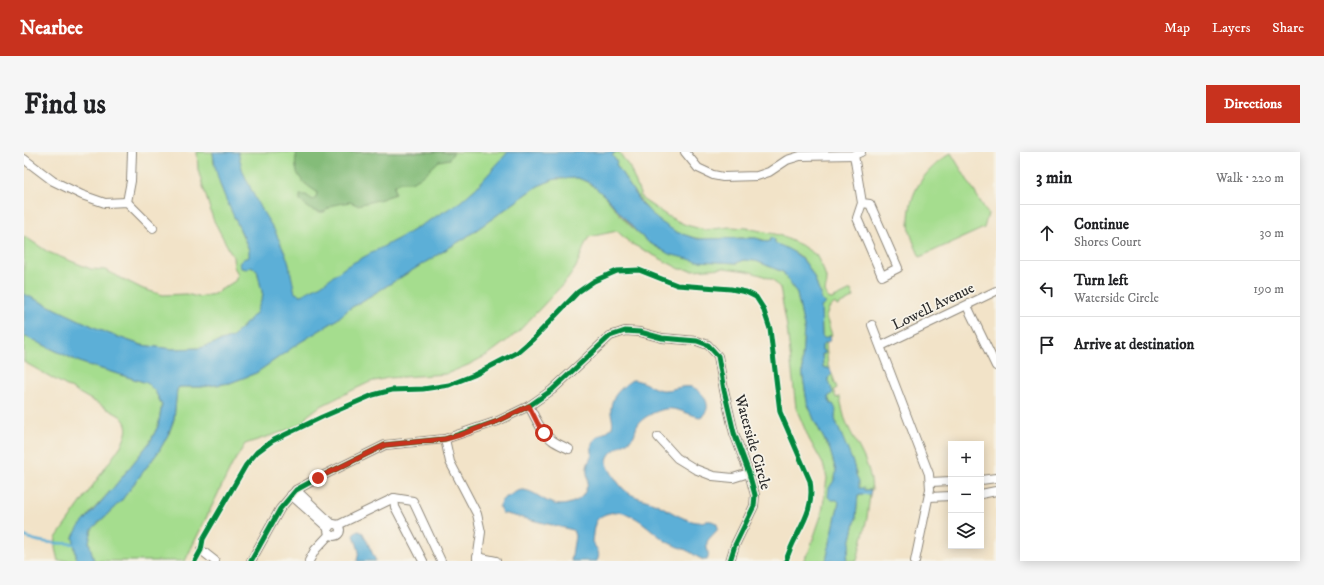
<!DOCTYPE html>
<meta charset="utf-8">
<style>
:root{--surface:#fff;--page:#f6f6f6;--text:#202124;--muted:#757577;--line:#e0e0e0;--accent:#c8321e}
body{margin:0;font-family:"IM FELL DW Pica",serif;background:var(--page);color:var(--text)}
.controls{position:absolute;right:12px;bottom:12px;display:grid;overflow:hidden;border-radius:0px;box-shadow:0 2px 10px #0003}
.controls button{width:36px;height:36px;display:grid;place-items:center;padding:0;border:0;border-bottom:1px solid var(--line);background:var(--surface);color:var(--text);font:20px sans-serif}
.stop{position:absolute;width:12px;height:12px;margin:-9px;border:3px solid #c8321e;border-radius:50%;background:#fff}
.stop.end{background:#c8321e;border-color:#fff;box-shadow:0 1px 4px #0008}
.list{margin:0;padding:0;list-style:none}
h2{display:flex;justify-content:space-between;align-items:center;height:52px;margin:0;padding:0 16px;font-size:17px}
h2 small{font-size:13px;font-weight:400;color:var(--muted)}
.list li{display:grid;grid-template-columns:26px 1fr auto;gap:12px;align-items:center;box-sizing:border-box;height:56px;padding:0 16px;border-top:1px solid var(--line)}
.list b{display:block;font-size:15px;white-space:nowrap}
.list p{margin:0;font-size:13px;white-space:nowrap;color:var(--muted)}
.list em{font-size:13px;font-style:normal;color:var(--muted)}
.icon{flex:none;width:22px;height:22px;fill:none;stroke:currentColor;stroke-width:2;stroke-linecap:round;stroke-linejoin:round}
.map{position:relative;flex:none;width:972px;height:409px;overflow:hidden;border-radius:0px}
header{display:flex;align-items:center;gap:24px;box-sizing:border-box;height:56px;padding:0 20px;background:var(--accent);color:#fff}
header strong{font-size:19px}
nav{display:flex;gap:22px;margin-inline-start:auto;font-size:14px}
.intro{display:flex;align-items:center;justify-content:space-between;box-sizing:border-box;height:96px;padding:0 24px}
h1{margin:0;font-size:28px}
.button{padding:10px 18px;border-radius:0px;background:var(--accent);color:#fff;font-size:14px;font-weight:700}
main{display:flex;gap:24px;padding:0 24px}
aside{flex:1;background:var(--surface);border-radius:0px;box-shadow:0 2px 10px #0003}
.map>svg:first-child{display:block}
</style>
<header>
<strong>Nearbee</strong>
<nav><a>Map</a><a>Layers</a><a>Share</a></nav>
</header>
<div class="intro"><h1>Find us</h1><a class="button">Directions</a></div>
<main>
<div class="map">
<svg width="972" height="409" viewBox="0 0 972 409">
<rect width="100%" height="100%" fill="#f7f3e8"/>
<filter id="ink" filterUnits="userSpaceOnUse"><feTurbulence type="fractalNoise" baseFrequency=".025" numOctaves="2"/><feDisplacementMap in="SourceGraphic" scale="8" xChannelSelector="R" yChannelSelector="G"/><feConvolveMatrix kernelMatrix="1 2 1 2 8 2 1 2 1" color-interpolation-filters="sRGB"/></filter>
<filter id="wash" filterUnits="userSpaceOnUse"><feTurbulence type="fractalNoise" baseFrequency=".012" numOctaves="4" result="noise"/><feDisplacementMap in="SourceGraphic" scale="16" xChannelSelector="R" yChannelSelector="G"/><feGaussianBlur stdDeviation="0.9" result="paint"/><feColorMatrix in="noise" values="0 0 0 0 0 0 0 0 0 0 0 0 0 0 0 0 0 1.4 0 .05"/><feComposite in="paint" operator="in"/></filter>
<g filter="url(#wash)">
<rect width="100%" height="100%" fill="#f2e3c8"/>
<g fill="#a5dd8e" stroke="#68845c">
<polygon points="173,0 189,0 190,12 194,0 516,0 382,113 256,158 197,35 225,98 227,114 233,118 239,144 232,161 209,185 176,196 149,197 117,193 83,181 0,142 0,84 24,100 67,117 81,118 119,137 139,143 162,142 174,145 190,142 211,129 214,122 210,115 209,105 189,67 174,18"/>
<path d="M592,0H595L606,16L618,47L645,65L662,73L681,78L706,75L723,76L755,83L777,93L792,103L799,116L803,130L801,140L804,146L808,147L827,138L830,145L813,154L811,151L805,156L802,165L808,183L800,186L798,184L797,155L801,151C798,149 796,146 797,142C793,137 793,131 790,125C786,118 781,108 775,103C767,98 738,86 730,86C704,85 676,92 652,80C624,66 608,37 592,12V9L588,3Z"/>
<path d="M927,1L964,62L960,76L896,105C891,94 885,82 885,70C885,38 901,18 927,1Z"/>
<path d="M554,26C577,35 583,48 599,66C636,108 660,107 713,111L719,108L732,109L759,120L773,142L780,175L778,209L779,225L783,250L791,270L806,298L812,319L811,327L809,331L813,348L815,350L802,409H779L785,399L798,361L803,326L799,312L785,287L772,256L763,175L756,136L749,128L737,123L723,119L700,116L668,118L656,117L606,91L593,79L565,85L562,90L552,115L544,127L493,181L465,202L444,213L422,222L364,226L346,230L329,238L295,255L283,264L280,271L258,280L221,292L208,313L161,409H70L65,390L68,377L97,349L135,299L145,281L150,267L153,238L155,235H177L206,231L232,221L275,191L311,169L325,157L441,86L514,34L531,27Z"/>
<path d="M0,184L58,211L123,231L131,239L138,253L134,274L126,290L90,335L67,360L49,385L53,409H34L31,396L32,386L98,292C103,281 106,273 96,264L0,210Z"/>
<polygon points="802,190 804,214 806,217 799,215 798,194 799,192"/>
<path d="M808,222L813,236L810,238L812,246L816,245C818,254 819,264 823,272C833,295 847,311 848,338H840L834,336L832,320L828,309L811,268V262L804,245L807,243L804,226Z"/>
<polygon points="837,342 846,343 843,366 833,409 822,409 832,366 834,343"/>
</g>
<path fill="#84bc79" stroke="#587452" d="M273,0H430L425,7L415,9L399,24L387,30H376L370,34L371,42L358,47L333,53L326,50L309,53L300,60C289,61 284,56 276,48V43H282L289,48L292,46L293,40C276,30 268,20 273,0Z"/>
<g fill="#5bafd7" stroke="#436d81">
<path d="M189,0H214L219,20L234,52L251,79L264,108L271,141L277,143L297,133L323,114L379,84L436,50L452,36L484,0H592L588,3L593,10L592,12L616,50L634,68L652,80L674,87L732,86L743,90L746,89L747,85L751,88V91C772,100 780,105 790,125C793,131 793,137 797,142C796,146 798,150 802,151L797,155L798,184L800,186L806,184L807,188L799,192L798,194V198L801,199V202H798L799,215L806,217L808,222L804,226L809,241L804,245L806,252H809C815,261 809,261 812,270C817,283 823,295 828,308C831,315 831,323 835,329V336H840V338H847L846,343L837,342L834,343L832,366L822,409H802L815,350L813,348H808L804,345L805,336L811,327L812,319L806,298L791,270L783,250L779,225L778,209L780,175L773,142L759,120L732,109L719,108L713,111L672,109L645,102L624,90L612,79L583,46L566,31L554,26L531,27L514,34L441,86L325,157L311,169L275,191L232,221L206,231L177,235H155L153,238L150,267L145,281L135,299L97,349L68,377L65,390L70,409H53L49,385L54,376L90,335L126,290L134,274L138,253L131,239L123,231L58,211L0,184V142L83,181L117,193L149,197L176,196L209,185L232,161L239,144L233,118L227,114L223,117L217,116L215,111L219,107L225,105V98C212,65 192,36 189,0Z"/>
<path d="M608,228C619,228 627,236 637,238C647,239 657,233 667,235C677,237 688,252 681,261C680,263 678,264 676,265C665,263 653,255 641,257C632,259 618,265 613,274C611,279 611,284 607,287C599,294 584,298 583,309C582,314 592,328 596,333C605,345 618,346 630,351C644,357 656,367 672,370C677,371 685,367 690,370C693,371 694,374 694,377C691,381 687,384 684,388C680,395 687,401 683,408C676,408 670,402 664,399C656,395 646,393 639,387C622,375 606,354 582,362C577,364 573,366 571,372C569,377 569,384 568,390C573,397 577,401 573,409H547L551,384L549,378L478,361L475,354C477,348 480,346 485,344C489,341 494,338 499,338C515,339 525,359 547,351C558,348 563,339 564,328C564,324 562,320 563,316C563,311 567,307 568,302C568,298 567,293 569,290C573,283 583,281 588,275C590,269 586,262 587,256C587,244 599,234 608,228Z"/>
<polygon points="335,379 339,381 352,409 333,409 335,399 330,383 331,380"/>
</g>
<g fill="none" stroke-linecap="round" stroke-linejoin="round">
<path stroke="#5bafd7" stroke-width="2.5" d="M0,384C17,392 34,391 52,392"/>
</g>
</g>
<g filter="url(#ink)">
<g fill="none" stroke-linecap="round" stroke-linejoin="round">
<defs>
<g id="street">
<polyline points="661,0 674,16 689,23 699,25 733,24 745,20 763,8 776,4 830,3 837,0"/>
<polyline points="830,3 838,51 833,66 858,124 874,116 846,52 838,51"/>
<polyline points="0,7 29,29 58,43 81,51 103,50 129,76"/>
<polyline points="103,50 107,29 108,0"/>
<polyline points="943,154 972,214"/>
<polyline points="848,173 905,322 906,337 891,409"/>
<polyline points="857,194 972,139"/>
<path d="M505,254C511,265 517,280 528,288C533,292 539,294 545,297"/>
<polyline points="634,285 653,306 671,317 689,324 709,326 725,321"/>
<polyline points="421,287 426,310 453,362 457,380 453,409"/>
<polyline points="957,328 972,326"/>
<polyline points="906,330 927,329"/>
<polyline points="272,338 308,372"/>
<polyline points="957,342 972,339"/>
<polyline points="267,343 304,376"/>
<polyline points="905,345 927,344"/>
<polyline points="370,346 371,355 399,409"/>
<circle cx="310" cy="378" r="6"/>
<polyline points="314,373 370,346 389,349 417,409"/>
<polyline points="177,398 191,409"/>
<polyline points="453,405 472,409"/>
<polyline points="227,409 256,357 272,338 294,326 361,293 421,287 474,269 505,254 528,238 586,184 601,179 616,180 638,186 673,189 684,193 694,204 700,238 710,281 725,321 731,343 730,354 711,393 706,409"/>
<polyline points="285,409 291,398 306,382"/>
</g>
</defs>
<use href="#street" stroke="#8e877a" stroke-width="10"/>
<use href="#street" stroke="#fff" stroke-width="8"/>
<defs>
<g id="cycleway">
<path d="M171,409L177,398L179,387L222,313L233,300L248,289L298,265L349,243L368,238L399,237L425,233L450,223L494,200L509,187L554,140L570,129L593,119L615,118L653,133L707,137L722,140L732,145L739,156L746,177L756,260L786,329C792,363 770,380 762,409"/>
<polyline points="227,409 256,357 272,338 294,326 361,293 421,287 474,269 505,254 528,238 586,184 601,179 616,180 638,186 673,189 684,193 694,204 700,238 710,281 725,321 731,343 730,354 711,393 706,409"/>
</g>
</defs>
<use href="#cycleway" stroke="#f7f3e8" stroke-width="8"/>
<use href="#cycleway" stroke="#00873e" stroke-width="5"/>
</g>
</g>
<g fill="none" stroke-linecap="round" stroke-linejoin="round" filter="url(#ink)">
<polyline stroke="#c8321e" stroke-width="5" points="294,326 361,293 421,287 436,283 474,269 505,254 514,272 520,281"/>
</g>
<g text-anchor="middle" stroke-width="3.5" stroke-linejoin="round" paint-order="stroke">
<g font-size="15" fill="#2b2b2b" stroke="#f7f3e8">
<text transform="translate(909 154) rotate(-26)" y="5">Lowell Avenue</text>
<text transform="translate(729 290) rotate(74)" y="5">Waterside Circle</text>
</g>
</g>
</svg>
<div class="controls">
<button>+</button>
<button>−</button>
<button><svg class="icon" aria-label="layers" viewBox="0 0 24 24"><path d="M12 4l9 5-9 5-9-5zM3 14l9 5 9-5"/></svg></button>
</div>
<div class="stop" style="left:520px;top:281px"></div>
<div class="stop end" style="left:294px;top:326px"></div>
</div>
<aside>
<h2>3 min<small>Walk · 220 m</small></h2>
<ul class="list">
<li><svg class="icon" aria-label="ahead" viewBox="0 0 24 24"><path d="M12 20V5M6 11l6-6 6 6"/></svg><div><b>Continue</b><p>Shores Court</p></div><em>30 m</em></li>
<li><svg class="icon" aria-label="left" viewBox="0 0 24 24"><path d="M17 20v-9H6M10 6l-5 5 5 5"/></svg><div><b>Turn left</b><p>Waterside Circle</p></div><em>190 m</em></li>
<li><svg class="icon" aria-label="arrive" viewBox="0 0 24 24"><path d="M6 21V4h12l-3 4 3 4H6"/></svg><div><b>Arrive at destination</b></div></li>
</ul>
</aside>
</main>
